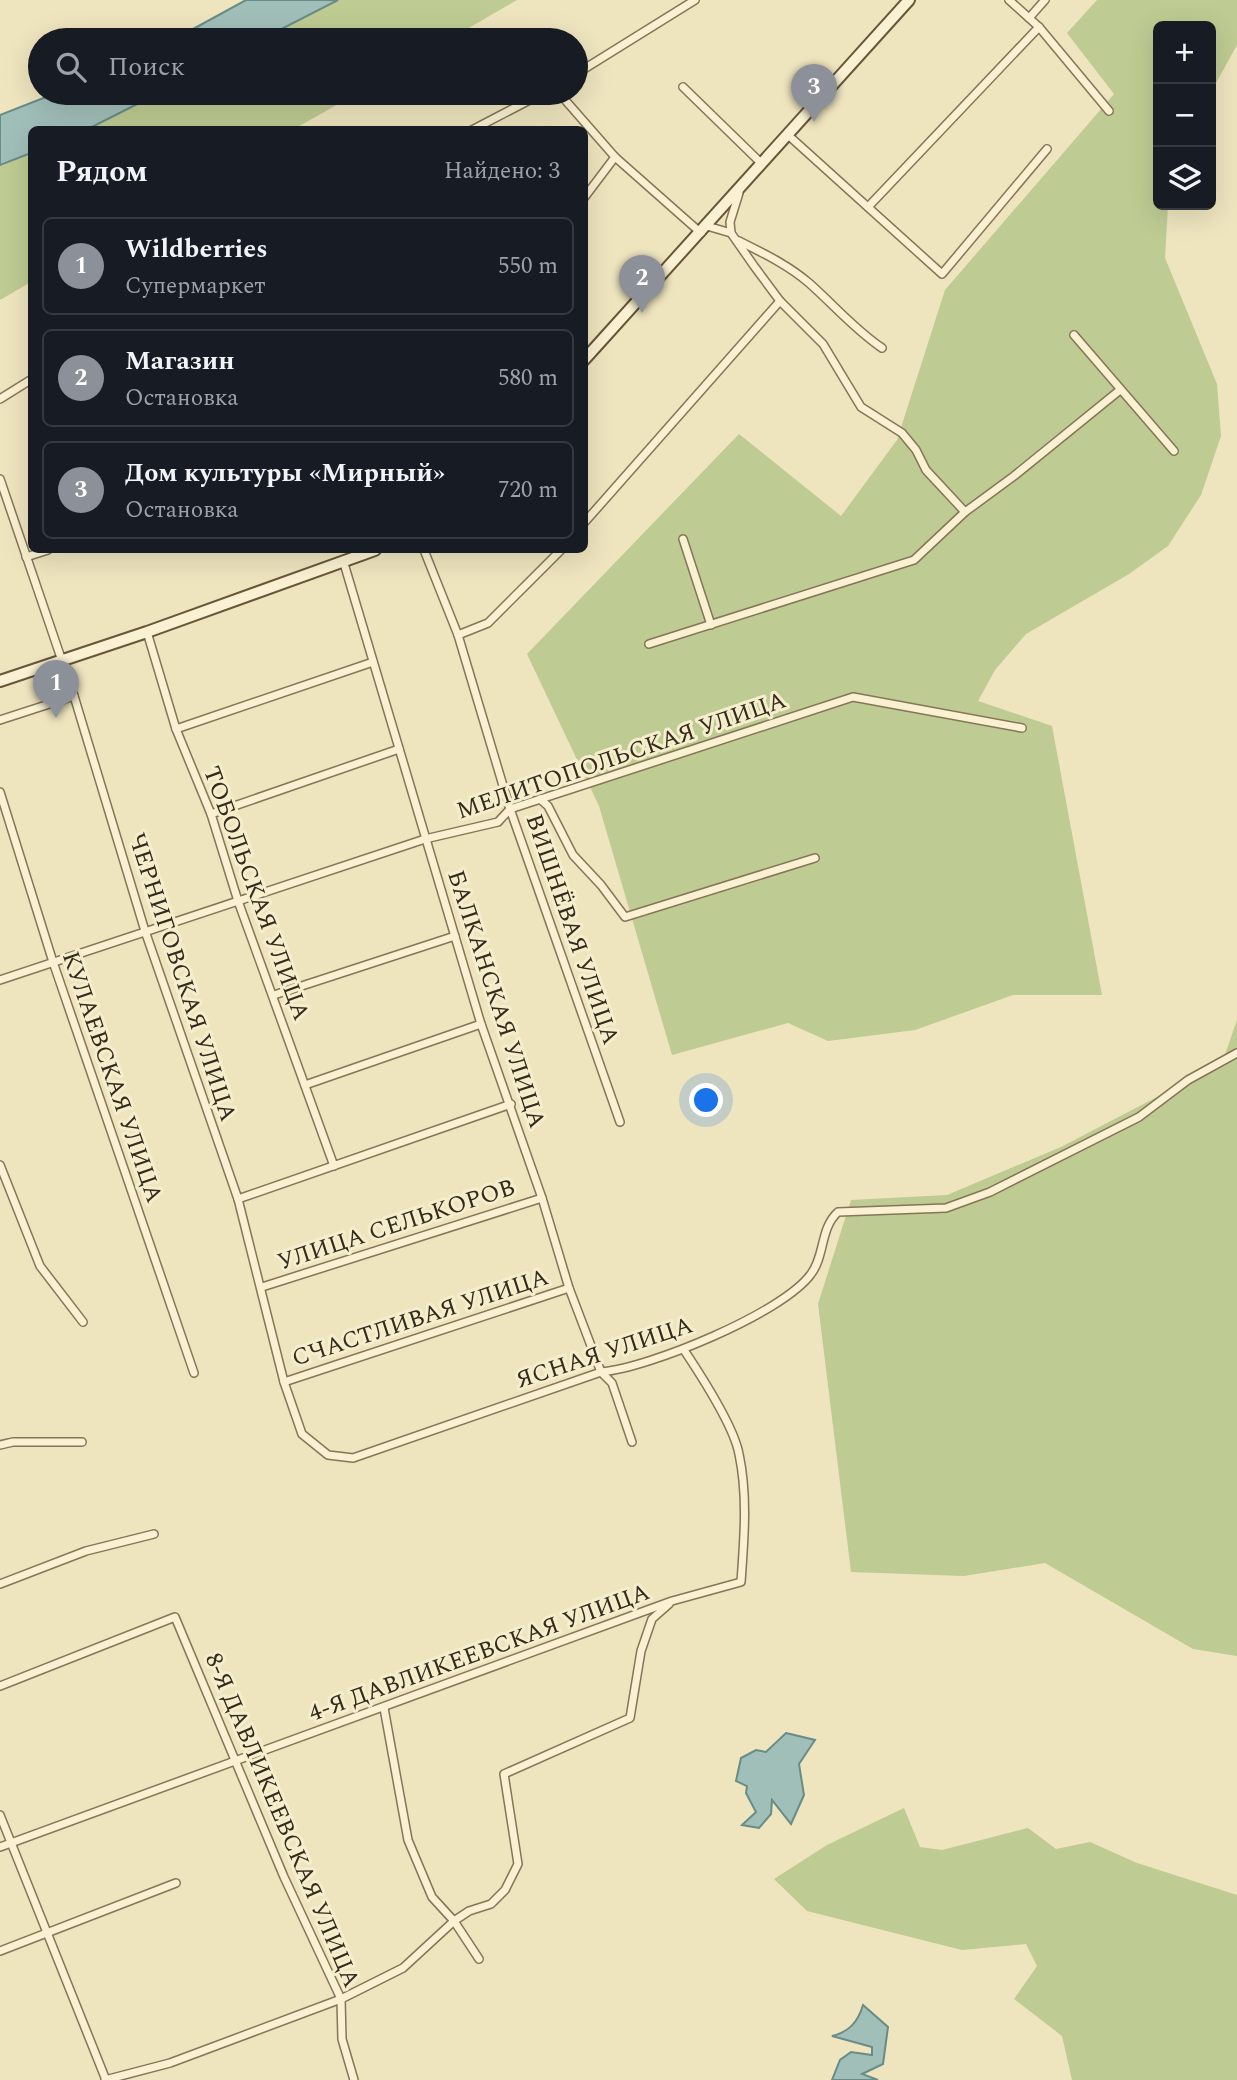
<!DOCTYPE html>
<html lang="ru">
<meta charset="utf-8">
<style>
:root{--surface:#171b24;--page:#20242c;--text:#f1f3f6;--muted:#9ea1a6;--line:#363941;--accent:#8c9099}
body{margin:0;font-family:Spectral,serif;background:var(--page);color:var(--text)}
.controls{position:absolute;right:21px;top:21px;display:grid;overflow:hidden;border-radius:10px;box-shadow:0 7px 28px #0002}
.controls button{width:63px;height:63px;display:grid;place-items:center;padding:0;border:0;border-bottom:2px solid var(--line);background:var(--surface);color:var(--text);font:35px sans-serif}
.you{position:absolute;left:707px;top:1101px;width:24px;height:24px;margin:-18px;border:5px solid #fff;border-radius:50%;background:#1a73e8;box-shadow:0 0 0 10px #1a73e833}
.badge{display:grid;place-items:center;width:46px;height:46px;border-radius:50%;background:var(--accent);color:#fff;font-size:23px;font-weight:700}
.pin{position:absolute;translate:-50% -58px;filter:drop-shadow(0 2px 4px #0008)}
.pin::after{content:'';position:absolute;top:37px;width:24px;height:21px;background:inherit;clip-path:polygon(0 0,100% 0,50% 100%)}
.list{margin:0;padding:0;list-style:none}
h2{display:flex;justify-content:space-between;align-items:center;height:91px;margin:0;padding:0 28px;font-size:30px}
h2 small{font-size:23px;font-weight:400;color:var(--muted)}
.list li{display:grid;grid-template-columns:46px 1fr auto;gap:21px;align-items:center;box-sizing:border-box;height:98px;margin:0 14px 14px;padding:0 14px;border:2px solid var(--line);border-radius:10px}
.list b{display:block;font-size:26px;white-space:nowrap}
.list p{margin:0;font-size:23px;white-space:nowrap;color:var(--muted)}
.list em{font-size:23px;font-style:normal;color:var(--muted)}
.icon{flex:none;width:38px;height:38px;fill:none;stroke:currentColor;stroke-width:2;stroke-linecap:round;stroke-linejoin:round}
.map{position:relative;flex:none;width:1237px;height:2080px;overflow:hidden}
.search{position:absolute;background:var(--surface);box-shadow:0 7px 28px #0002;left:28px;top:28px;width:560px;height:77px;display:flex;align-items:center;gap:18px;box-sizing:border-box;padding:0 24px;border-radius:38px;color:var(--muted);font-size:26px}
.panel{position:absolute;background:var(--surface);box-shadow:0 7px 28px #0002;left:28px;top:126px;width:560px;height:427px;border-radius:10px}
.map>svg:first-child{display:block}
</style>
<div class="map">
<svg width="1237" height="2080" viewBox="0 0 1237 2080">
<rect width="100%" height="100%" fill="#eee4be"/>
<g fill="#becb92">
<polygon points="338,0 517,0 448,40 260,40"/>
<polygon points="1097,0 1237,0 1237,45 1211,92 1211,26 1158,26 1158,205 1168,205 1165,258 1217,384 1221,436 1201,495 1168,546 1129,574 1026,634 995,670 978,701 1052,726 1102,995 1013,995 915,1030 828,1041 788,1023 672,1055 599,806 527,654 739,434 841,516 897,440 945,290 1114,94 1067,33"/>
<polygon points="159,93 358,93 294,129 88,129"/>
<polygon points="31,153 31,282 0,300 0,165"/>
<polygon points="1237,1020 1237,1656 1193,1649 1045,1563 964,1576 851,1572 818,1304 851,1200 947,1195 1061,1147 1222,1063"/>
<polygon points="904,1808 920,1847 942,1850 1028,1828 1056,1849 1090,1842 1137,1863 1237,1895 1237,2080 1072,2080 1062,2036 1014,1999 1037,1966 1026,1944 962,1950 807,1911 774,1879 827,1845"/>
</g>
<g fill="#a1bfb9" stroke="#698c87" stroke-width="2">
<polygon points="246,0 338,0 260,40 173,40"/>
<polygon points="56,93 159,93 88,129 32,130 31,153 0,165 0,115"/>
<polygon points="786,1733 815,1740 799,1764 804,1795 791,1824 772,1800 771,1814 759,1828 742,1825 756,1812 746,1793 747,1786 736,1781 741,1758 756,1750 766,1752"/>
<path d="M863,2005L888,2027L883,2064L862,2074L878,2080H832L840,2060L851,2052L872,2055V2047L832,2036C849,2032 858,2022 863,2005Z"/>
</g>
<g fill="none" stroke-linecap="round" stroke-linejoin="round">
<defs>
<g id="street">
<polyline points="1009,0 1039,27 1109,111"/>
<polyline points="1029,18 1045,0"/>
<polyline points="576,74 695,0"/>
<polyline points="683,87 762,164"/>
<polyline points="559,93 615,157 701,233"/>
<polyline points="472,130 543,93"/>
<polyline points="788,135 942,274 1047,149"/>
<polyline points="739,193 730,222 731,233 754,266 780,301 823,344 861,407 902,433 916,450 926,470 965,512"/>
<polyline points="584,198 615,157"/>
<polyline points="868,207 1039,27"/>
<polyline points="707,226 731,233"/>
<path d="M739,241C763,253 788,265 809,283C834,305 854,329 882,348"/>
<polyline points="1074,335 1174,451"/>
<polyline points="0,399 32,379"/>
<path d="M0,479L74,696L145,931L238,1199L284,1382L302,1434L328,1455L353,1458L601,1372C649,1368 783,1313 811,1274C825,1256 820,1228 838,1212L946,1208L990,1192L1139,1117L1188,1080L1237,1053"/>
<polyline points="584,523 780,301"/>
<polyline points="683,539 711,625"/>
<polyline points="424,550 458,635 510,809 620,1122"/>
<polyline points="26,557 48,550"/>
<polyline points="343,560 481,1024 542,1198 569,1288 601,1372 612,1383 632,1442"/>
<polyline points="147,632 176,729 211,814 238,901 334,1166"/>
<polyline points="458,635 488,623 561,550"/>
<polyline points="649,644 914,560 965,512 1014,476 1120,390"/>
<polyline points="0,720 74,696"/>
<polyline points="176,729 373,662"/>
<polyline points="0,792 53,962 194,1373"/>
<polyline points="540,799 548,806 573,855 601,885 625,917 815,858"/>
<polyline points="211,814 399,749"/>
<polyline points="0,980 425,839 498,822 510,809 853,697 1022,728"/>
<polyline points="274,995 455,936"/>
<polyline points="305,1085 481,1024"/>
<polyline points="0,1165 40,1266 83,1322"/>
<polyline points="238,1199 511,1104"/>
<polyline points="262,1287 542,1198"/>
<polyline points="284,1382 569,1288"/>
<polyline points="0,1445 13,1442 82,1442"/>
<polyline points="0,1584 86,1551 154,1534"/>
<polyline points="0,1686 175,1617 284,1877 341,1999 342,2039 354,2080"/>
<polyline points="384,1708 408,1840 432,1897 454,1921 479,1959"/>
<polyline points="0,1815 106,2080"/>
<path d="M0,1847L672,1601L741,1582C744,1540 748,1496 739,1454C734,1427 700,1374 684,1350"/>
<polyline points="0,1951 176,1883"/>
<polyline points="105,2080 170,2063 341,1999 403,1968 454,1921 469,1911 491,1904 505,1890 518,1864 504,1774 630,1718 641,1651 652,1619 669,1604"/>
</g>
<g id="secondary">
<polyline points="584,360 909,0"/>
<polyline points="0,681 147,632 375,550"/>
</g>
</defs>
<use href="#street" stroke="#867557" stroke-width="10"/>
<use href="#secondary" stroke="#67563a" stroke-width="14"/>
<use href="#street" stroke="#f9f1d1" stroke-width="7"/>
<use href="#secondary" stroke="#f9f1d1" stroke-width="10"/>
</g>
<g text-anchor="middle" stroke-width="6" stroke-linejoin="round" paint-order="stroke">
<g font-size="24" fill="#352a1b" stroke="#f5eecd">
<text transform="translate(621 755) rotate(-19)" y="8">МЕЛИТОПОЛЬСКАЯ УЛИЦА</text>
<text transform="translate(257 893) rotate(70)" y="8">ТОБОЛЬСКАЯ УЛИЦА</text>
<text transform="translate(573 929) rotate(71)" y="8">ВИШНЁВАЯ УЛИЦА</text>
<text transform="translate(183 977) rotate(72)" y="8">ЧЕРНИГОВСКАЯ УЛИЦА</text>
<text transform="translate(497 999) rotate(72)" y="8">БАЛКАНСКАЯ УЛИЦА</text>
<text transform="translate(113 1077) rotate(71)" y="8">КУЛАЕВСКАЯ УЛИЦА</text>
<text transform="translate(396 1224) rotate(-18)" y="8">УЛИЦА СЕЛЬКОРОВ</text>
<text transform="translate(420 1317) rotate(-18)" y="8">СЧАСТЛИВАЯ УЛИЦА</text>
<text transform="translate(604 1352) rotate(-18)" y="8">ЯСНАЯ УЛИЦА</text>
<text transform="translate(479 1652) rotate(-20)" y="8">4-Я ДАВЛИКЕЕВСКАЯ УЛИЦА</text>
<text transform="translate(283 1820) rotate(67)" y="8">8-Я ДАВЛИКЕЕВСКАЯ УЛИЦА</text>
</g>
</g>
</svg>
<div class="controls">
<button>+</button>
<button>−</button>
<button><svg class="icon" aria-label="layers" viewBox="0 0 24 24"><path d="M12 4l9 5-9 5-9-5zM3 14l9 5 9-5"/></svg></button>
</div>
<div class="you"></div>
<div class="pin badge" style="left:56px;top:718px">1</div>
<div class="pin badge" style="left:642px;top:313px">2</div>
<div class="pin badge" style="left:814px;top:122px">3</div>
<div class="search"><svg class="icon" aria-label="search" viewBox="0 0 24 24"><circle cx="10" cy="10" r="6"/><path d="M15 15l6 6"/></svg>Поиск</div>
<section class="panel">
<h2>Рядом<small>Найдено: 3</small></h2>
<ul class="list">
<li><span class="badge">1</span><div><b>Wildberries</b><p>Супермаркет</p></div><em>550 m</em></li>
<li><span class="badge">2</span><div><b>Магазин</b><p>Остановка</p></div><em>580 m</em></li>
<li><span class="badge">3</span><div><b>Дом культуры «Мирный»</b><p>Остановка</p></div><em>720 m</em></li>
</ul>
</section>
</div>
